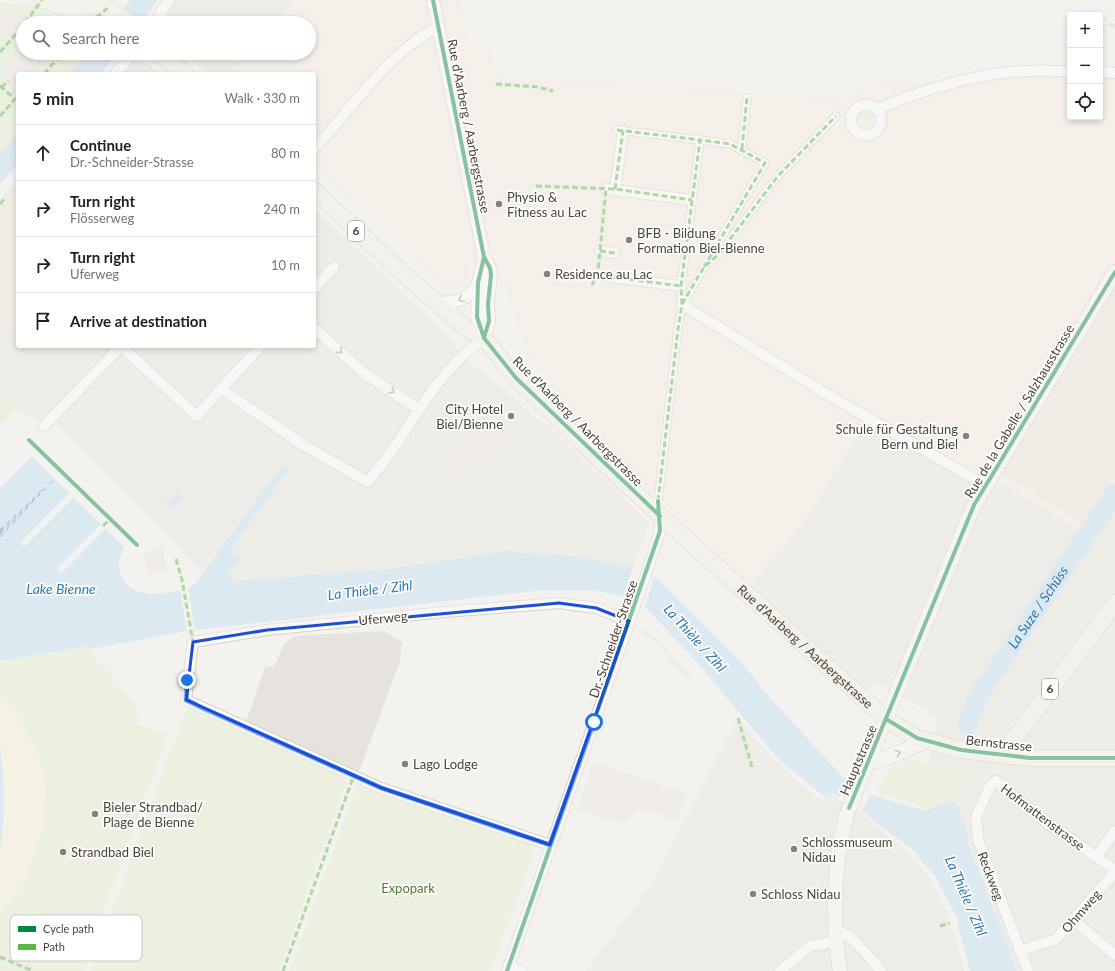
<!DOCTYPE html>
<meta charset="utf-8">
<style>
:root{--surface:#fff;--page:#f6f6f6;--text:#202124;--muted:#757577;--line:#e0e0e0}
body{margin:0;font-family:Lato,sans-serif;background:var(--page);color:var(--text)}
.controls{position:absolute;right:12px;top:12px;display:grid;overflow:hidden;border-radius:4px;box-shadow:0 2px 6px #0003}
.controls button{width:36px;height:36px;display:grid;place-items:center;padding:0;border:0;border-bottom:1px solid var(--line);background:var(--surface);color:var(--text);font:20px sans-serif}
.stop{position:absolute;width:12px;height:12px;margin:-9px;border:3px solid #1a73e8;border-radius:50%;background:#fff}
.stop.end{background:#1a73e8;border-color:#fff;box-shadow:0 1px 4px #0008}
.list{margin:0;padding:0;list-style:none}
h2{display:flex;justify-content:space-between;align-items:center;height:52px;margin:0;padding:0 16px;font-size:17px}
h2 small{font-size:13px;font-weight:400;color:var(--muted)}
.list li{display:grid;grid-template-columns:26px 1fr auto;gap:12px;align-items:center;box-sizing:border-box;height:56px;padding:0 16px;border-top:1px solid var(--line)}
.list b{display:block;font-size:15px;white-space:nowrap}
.list p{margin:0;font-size:13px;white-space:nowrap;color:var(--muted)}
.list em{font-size:13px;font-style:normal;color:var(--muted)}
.icon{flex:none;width:22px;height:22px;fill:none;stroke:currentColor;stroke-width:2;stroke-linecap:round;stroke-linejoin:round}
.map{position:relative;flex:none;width:1115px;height:971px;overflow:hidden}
.search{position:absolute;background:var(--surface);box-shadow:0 2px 6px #0003;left:16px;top:16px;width:300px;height:44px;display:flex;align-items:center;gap:10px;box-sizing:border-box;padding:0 14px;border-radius:22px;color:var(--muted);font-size:15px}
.panel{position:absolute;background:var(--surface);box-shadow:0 2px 6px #0003;left:16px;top:72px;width:300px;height:276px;border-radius:4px}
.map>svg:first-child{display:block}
</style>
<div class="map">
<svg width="1115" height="971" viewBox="0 0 1115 971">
<rect width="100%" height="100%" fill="#f4f2ee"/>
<g fill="#e7e4dc">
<polygon points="174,0 296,0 275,23 167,23 170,5"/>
<polygon points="126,53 150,66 161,74 108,74"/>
<polygon points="186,53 247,53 228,74 208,74"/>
<polygon points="314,208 445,335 471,364 493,380 536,419 545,423 649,522 639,552 632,567 582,557 505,551 395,568 234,581 229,578 231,549 289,469 282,465 201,573 154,519 45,414 36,422 0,393 0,340 18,319 18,346 314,346"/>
<polygon points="869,419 984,485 1002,484 1083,531 1115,484 1115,971 1017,971 968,843 966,826 949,801 925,811 930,755 938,717 877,681 862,698 746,593 808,517"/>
<polygon points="738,718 776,761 808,790 822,799 833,794 862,812 874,825 906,850 928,876 936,890 953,930 964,971 586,971 651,886"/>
</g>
<polygon fill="#f3ebdf" points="296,0 460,0 467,40 486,40 499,77 837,99 892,81 936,83 985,70 1022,65 1070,66 1070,117 1100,117 1100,67 1115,68 1115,484 1083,531 1002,484 985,485 869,419 808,517 752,586 594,436 570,409 531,359 511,306 502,264 470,268 465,285 446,287 314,164 314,74 228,74 247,53 309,53 309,23 275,23"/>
<g fill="#eae5da">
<polygon points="18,178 18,319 0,340 0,199"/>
<polygon points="1115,287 1115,477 1083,524 999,472"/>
</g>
<g fill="#e1eecf">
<polygon points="0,3 35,6 65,23 23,23 23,53 87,53 69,74 18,74 18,133 0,154"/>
<polygon points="869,110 872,111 873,117 865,122 860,121 858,115"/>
<polygon points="0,394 17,408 0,426"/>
<polygon points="90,646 92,656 108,671 135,704 138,725 168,734 108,899 85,971 0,971 0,661"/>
<polygon points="187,707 343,776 346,784 279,971 91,971 135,845"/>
<path d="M912,760L922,762L983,774L981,781L960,778L956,797H952L927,807L877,793C883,772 890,764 912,760Z"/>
<polygon points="361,784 536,846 491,971 289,971 357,786"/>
</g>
<polygon fill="#f7f0da" points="0,699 17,714 38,750 45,789 43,828 23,885 0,914 0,848 3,824 4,790 0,747"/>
<g fill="#e6e3df">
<polygon points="0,10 18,12 21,15 21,20 25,23 23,23 23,35 13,27 4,37 0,37"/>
<polygon points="23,47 23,53 52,53 33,74 18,74 18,92 0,76 0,73"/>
<polygon points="472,419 495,438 501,432 512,442 503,452 509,458 493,474 485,467 479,474 473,469 463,482 441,468"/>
<polygon points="162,546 167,570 148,576 143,553"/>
<polygon points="643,629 656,638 690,676 687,678 654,641 641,632"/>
<polygon points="384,631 402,642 400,661 359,772 246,722 265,667 274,667 284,644 295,636"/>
<polygon points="594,761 688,795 676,820 639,808 635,811 629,821 624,823 577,810"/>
</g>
<g fill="#c0ddf1">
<polygon points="130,0 158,0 141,23 112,23"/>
<polygon points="87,53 118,53 100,74 69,74"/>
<polygon points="18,133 18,164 0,184 0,154"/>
<path d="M32,456L124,547C119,557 117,566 122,577C133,602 170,593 192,587L282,465L289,469L231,549L242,558L229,574V578L234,581L395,568L505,551L582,557L632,567L658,579L743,664L770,698L845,779L869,794L925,811L949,801L956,804L966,826L968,843L1017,971H970L956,916L935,877L912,849L875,822L866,813L833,793L825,797L779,760L695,660L647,609L621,596L592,590H543L186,631L91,649L90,646L0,661V489Z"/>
<polygon points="179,493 183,499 169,508 165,503"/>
<path d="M0,747C5,780 5,815 0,848Z"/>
</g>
<g fill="#f4f2ee">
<polygon points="69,493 74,497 24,547 20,543"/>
<polygon points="101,524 105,529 61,573 57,569"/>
<polygon points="634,565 655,575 644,610 622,599"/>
<polygon points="188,586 195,631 187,633 180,588"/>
<polygon points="848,778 871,792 862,812 839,799"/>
</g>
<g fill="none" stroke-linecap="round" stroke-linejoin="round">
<path stroke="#c0ddf1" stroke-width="19" id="s1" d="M967,726L977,698L1115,493"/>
<g stroke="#2e7ab2" stroke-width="1" stroke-dasharray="5 4" stroke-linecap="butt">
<polyline points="39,493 46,487"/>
<polyline points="0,530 16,515"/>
<polyline points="0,531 35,497"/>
<polyline points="0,533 5,528"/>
<polyline points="0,534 40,493"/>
<polyline points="0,537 55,478"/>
</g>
<defs>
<g id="pedestrian">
<polyline points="617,130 700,140"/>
<polyline points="742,149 747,97"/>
<polyline points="683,304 704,267 718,255 778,176 836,116"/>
<polyline points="658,501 678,329 682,304 681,286 700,140 730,144 765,163 704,267"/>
</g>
<g id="minor">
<polyline points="156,23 162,10 169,0"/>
<polyline points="1100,72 1115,73"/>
<polyline points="115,74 133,53"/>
<circle cx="866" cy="120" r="15"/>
<path d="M877,109C918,92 964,77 1009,72C1029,70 1050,71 1070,71"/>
<path d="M314,149C350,110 391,50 438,27"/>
<polyline points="606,189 692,200"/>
<polyline points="615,189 623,131"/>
<polyline points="600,251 615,253"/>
<polyline points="611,277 681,286"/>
<polyline points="314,289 334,267"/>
<polyline points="682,304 825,393 985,485"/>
<polyline points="314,328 365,374 418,409"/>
<path d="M121,346L197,416L221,389L305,446L368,482C378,469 389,455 399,441C423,402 447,365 484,338"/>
<polyline points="221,389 261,346"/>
<polyline points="44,426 121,346"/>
<polyline points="550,845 381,788 186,700 193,642 267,630 445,612 559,603 596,608 629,621"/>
<polyline points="1096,857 1115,831"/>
<polyline points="1073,920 1115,955"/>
<path d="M836,931C851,931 871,960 881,971"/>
<polyline points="1020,951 1056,939 1115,872"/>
<polyline points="509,965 521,971"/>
<polyline points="507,971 649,566 660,531 660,516"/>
<polyline points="780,971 810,946 836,941"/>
<polyline points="1028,971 978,840 976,817 989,788 996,781 1027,808 1115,870"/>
</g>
<g id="tertiary">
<polyline points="433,0 484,257 490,268 491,275 488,304 489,321 484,338"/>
<path d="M438,303C459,302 466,301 478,283"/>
<polyline points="484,338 477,317 478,283 484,257"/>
</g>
<g id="secondary">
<polyline points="868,762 884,759 927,741"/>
<path d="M840,971C832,921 833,856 849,808L974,505L1115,272"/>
</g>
<g id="primary">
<polyline points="42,0 67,8 98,6 108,8 129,23"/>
<polyline points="67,8 74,17 84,23"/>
<polyline points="159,53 186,74"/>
<path id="s2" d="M314,190L399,270L467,329L484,338L516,378L580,441L652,508L886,719L917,738L961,750L1030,758H1115"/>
<polyline points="1003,754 1115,603"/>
</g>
</defs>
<use href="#pedestrian" stroke="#d2d0cb" stroke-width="9"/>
<use href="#minor" stroke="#d2d0cb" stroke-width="12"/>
<use href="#tertiary" stroke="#d2d0cb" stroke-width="14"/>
<use href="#secondary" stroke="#d3cfc5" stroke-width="16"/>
<use href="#primary" stroke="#d6cebb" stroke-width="18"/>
<use href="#pedestrian" stroke="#fdfdfc" stroke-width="7"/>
<use href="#minor" stroke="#fdfdfc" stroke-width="10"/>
<use href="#tertiary" stroke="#fdfdfc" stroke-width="12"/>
<use href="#secondary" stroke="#f7f6f1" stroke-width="14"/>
<use href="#primary" stroke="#f2efe6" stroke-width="16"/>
<defs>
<polyline id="rail" points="1100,21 1115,26"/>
</defs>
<use href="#rail" stroke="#dbdbda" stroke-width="4.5"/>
<use href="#rail" stroke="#fff" stroke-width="3" stroke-dasharray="9" stroke-linecap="butt"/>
<g stroke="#58b947" stroke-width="3" stroke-dasharray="6 3" stroke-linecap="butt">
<polyline points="25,23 42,0"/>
<polyline points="89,23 108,8"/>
<polyline points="0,52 23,26"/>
<polyline points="44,74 62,53"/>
<polyline points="496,84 538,87 553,91"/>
<polyline points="0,86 15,99"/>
<polyline points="1,87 9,81"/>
<polyline points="0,116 15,99 18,102"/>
<polyline points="617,130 700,140"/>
<polyline points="742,149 747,97"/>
<polyline points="536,186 615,189 692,200"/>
<polyline points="615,189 623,131"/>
<polyline points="0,204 5,198"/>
<polyline points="600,251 615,253"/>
<polyline points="611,277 681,286"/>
<polyline points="592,285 598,271 606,189"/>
<polyline points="682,304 704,267 718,255 778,176 836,116"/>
<polyline points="658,501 678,329 682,304 681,286 700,140 730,144 765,163 704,267"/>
<polyline points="103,526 110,519"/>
<polyline points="176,559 182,580 193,642"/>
<polyline points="738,718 752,767"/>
<polyline points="940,926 950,923"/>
<polyline points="0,957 33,971"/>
<polyline points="283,971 354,775"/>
</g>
<defs>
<g id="cycleway">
<polyline points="433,0 484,257 490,268 491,275 488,304 489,321 484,338"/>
<polyline points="484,257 478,283 477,317 484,338 516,378 660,516"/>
<polyline points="29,440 137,545"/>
<polyline points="886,719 917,738 961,750 1030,758 1115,758"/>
<polyline points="849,808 974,505 1115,272"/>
<polyline points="507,971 660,531 658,501"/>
</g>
</defs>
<use href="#cycleway" stroke="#fff" stroke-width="6"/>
<use href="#cycleway" stroke="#00873e" stroke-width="4"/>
</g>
<defs><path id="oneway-chevron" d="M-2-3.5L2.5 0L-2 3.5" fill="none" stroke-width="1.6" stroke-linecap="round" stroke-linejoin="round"/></defs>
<g stroke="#9b9791">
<use href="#oneway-chevron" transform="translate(461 299) rotate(158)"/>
<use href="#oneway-chevron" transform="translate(340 351) rotate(42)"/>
<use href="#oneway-chevron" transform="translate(392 391) rotate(34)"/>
</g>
<use stroke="#98948c" href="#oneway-chevron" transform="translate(898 753) rotate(-19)"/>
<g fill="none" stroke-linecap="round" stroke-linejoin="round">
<polyline stroke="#1a73e8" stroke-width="5" points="187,680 186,700 200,707 381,788 550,845 594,722"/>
</g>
<path d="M0 0H1115V971H0ZM559,603L596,608L629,621L550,845L381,788L186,700L193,642L267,630Z" fill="#f4f2ee" fill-opacity=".55" fill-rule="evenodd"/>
<path fill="none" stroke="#1d4ed8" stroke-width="3" stroke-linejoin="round" d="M559,603L596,608L629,621L550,845L381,788L186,700L193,642L267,630Z"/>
<g fill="#868178" stroke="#fff" stroke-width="1.5">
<circle cx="499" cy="204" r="4"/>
<circle cx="629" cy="240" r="4"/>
<circle cx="547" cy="274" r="4"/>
<circle cx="511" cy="416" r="4"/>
<circle cx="966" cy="436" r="4"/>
<circle cx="405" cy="764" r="4"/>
<circle cx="95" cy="814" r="4"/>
<circle cx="794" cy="849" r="4"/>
<circle cx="63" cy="852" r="4"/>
<circle cx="753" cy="894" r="4"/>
</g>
<g text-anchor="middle" stroke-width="3.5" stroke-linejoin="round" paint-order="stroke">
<g fill="#fff" stroke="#817c74" stroke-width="1">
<rect x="348" y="221" width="16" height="20" rx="3"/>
<rect x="1042" y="679" width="16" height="20" rx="3"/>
</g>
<g font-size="12" font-weight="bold" fill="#4b4439">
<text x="356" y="235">6</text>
<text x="1050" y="693">6</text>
</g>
<g font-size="13" fill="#4b4439" stroke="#fff">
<text transform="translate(469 126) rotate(79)" y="5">Rue d'Aarberg / Aarbergstrasse</text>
<text transform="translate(1019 411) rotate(-59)" y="5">Rue de la Gabelle / Salzhausstrasse</text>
<text transform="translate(578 421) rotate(45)" y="5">Rue d'Aarberg / Aarbergstrasse</text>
<text transform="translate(383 618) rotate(-6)" y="5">Uferweg</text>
<text transform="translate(613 639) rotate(-71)" y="5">Dr.-Schneider-Strasse</text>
<text dy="5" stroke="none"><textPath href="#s2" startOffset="672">Rue d'Aarberg / Aarbergstrasse</textPath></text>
<text transform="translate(999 743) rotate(6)" y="5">Bernstrasse</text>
<text transform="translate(858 760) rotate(-67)" y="5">Hauptstrasse</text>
<text transform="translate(1043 817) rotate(37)" y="5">Hofmattenstrasse</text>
<text transform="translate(991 876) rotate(69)" y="5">Reckweg</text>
<text transform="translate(1081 911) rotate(-49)" y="5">Ohmweg</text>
</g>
<g font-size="13" fill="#4b4439" stroke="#fff" text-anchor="start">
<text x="507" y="202">Physio &amp;<tspan x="507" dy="15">Fitness au Lac</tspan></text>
<text x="637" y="238">BFB - Bildung<tspan x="637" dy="15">Formation Biel-Bienne</tspan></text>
<text x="555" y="279">Residence au Lac</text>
<text x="503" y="414" text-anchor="end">City Hotel<tspan x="503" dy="15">Biel/Bienne</tspan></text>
<text x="958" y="434" text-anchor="end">Schule für Gestaltung<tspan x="958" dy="15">Bern und Biel</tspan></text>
<text x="413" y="769">Lago Lodge</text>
<text x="103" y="812">Bieler Strandbad/<tspan x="103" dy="15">Plage de Bienne</tspan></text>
<text x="802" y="847">Schlossmuseum<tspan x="802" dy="15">Nidau</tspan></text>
<text x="71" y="857">Strandbad Biel</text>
<text x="761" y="899">Schloss Nidau</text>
</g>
<g font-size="13" fill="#4a7f2a" stroke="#fff">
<text x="408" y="893">Expopark</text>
</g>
<g font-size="14" font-style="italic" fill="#2e7ab2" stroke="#fff">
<text x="61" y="594">Lake Bienne</text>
<text transform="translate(370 590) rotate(-7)" y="5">La Thièle / Zihl</text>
<text dy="5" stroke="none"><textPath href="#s1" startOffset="139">La Suze / Schüss</textPath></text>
<text transform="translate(695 638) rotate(48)" y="5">La Thièle / Zihl</text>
<text transform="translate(966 896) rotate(67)" y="5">La Thièle / Zihl</text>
</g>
</g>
<rect x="10" y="915" width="132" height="46" rx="6" fill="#fff" stroke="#c9c7c4" stroke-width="1"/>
<rect x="18" y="926" width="18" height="6" fill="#00873e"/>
<rect x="18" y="944" width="18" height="6" fill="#58b947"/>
<g font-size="11" fill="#4b4439">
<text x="43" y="933">Cycle path</text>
<text x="43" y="951">Path</text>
</g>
</svg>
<div class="controls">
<button>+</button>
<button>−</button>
<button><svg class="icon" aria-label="locate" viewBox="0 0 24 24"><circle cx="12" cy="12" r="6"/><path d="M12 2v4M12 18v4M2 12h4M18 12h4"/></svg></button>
</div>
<div class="stop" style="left:594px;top:722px"></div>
<div class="stop end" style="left:187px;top:680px"></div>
<div class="search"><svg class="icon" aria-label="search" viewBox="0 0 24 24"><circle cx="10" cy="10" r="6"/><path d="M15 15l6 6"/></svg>Search here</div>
<section class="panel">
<h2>5 min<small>Walk · 330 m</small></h2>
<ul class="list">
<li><svg class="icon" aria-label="ahead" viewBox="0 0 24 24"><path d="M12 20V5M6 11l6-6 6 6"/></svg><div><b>Continue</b><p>Dr.-Schneider-Strasse</p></div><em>80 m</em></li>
<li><svg class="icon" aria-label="right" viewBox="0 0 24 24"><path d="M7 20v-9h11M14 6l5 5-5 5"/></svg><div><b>Turn right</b><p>Flösserweg</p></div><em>240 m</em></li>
<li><svg class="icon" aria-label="right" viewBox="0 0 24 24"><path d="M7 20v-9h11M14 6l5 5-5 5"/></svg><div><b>Turn right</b><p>Uferweg</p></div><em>10 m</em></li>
<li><svg class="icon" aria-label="arrive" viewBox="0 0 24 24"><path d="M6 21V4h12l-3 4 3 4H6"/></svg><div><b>Arrive at destination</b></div></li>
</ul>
</section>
</div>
